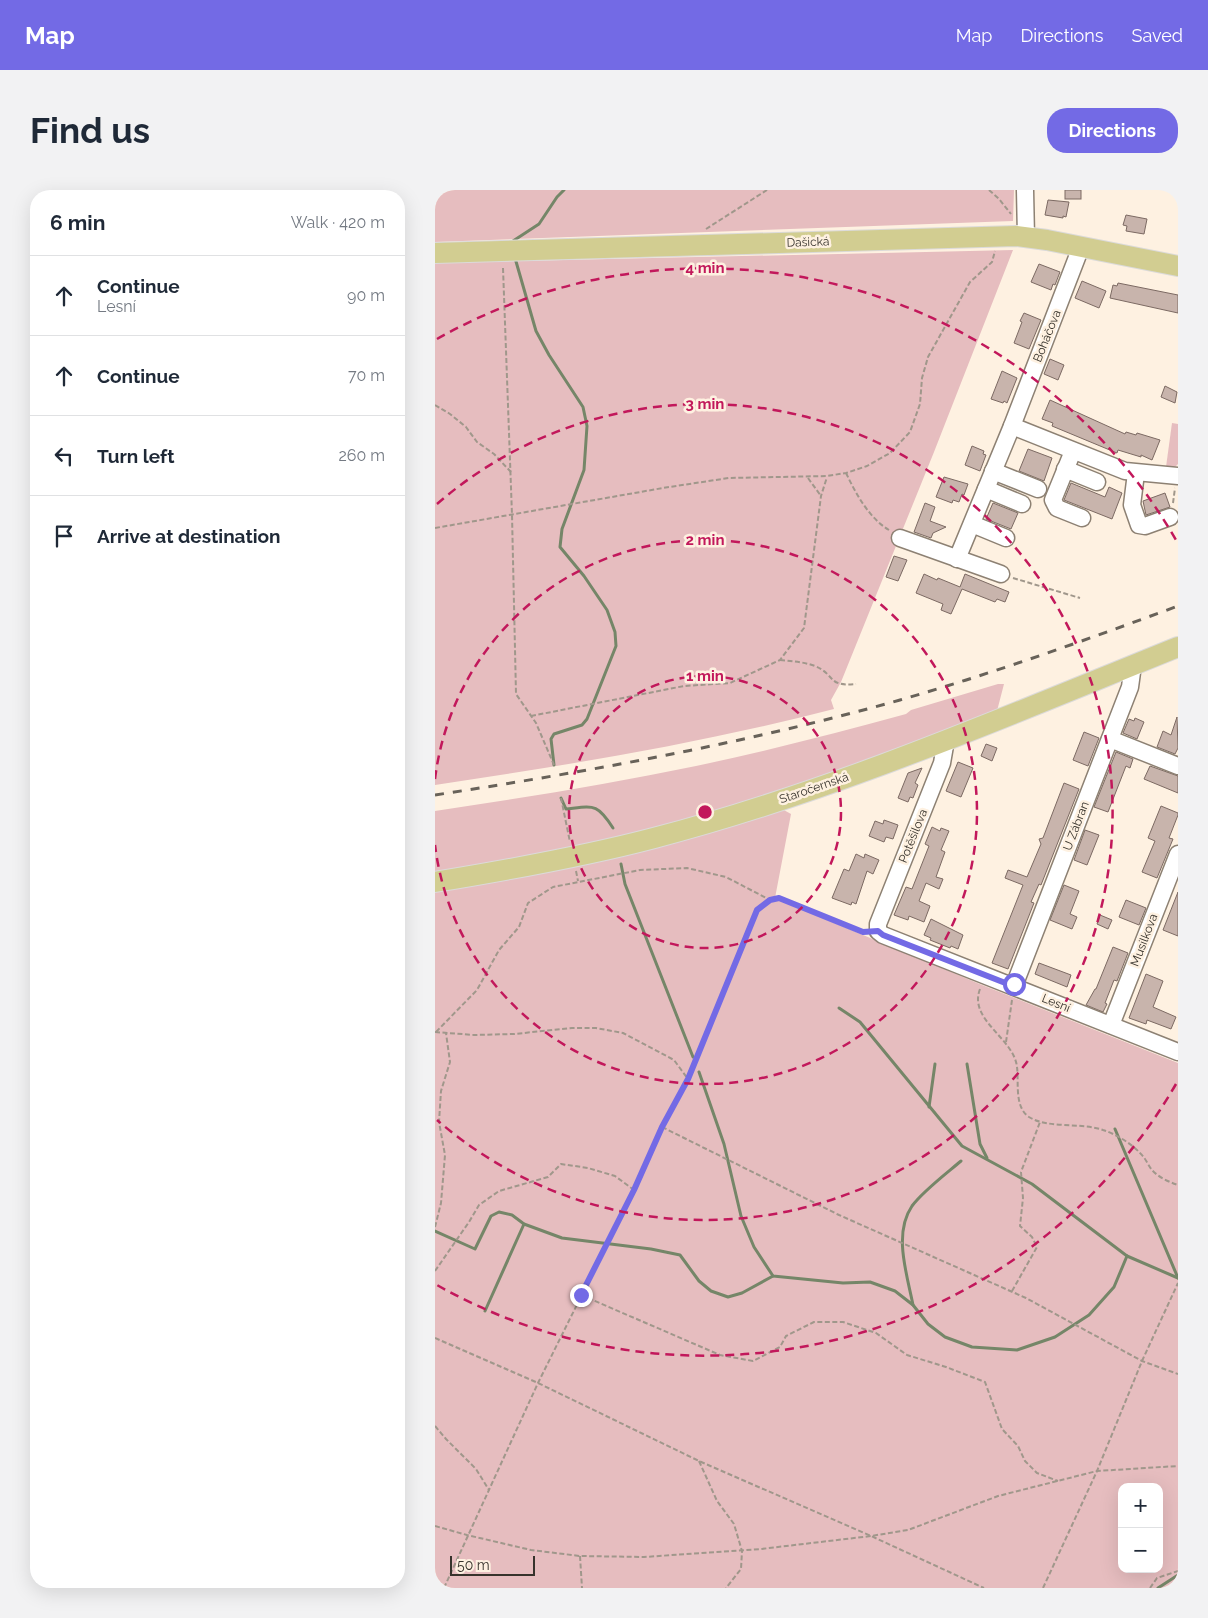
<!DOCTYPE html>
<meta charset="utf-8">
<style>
:root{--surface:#fff;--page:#f2f2f3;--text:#1f2937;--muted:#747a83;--line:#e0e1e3;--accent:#736ae5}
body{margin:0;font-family:Raleway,sans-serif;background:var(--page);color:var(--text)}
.controls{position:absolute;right:15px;bottom:15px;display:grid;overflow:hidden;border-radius:10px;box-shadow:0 5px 20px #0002}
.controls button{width:45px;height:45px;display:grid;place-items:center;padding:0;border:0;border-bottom:1px solid var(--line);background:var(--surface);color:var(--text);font:25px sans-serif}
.scale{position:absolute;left:15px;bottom:12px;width:85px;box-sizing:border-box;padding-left:5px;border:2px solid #37332c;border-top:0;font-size:14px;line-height:18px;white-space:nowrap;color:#37332c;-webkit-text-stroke:4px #fef1e1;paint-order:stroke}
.stop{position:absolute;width:15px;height:15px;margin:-11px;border:4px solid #736ae5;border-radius:50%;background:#fff}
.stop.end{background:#736ae5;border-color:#fff;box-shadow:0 1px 5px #0008}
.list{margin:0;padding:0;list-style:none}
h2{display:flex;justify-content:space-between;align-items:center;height:65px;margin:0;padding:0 20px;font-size:21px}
h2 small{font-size:16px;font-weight:400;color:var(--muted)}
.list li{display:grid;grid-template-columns:32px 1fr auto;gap:15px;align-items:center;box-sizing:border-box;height:80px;padding:0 20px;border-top:1px solid var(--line)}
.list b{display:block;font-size:19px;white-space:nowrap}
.list p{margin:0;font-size:16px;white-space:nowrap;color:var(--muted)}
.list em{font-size:16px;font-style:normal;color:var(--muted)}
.icon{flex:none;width:28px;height:28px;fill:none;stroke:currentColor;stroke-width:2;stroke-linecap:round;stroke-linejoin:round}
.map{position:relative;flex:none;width:743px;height:1398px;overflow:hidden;border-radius:20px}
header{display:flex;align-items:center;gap:30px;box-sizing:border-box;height:70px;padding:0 25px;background:var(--accent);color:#fff}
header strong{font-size:24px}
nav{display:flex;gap:28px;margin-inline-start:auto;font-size:18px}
.intro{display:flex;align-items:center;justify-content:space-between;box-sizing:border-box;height:120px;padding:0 30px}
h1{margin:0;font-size:35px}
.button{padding:12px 22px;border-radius:20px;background:var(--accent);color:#fff;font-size:18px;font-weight:700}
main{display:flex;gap:30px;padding:0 30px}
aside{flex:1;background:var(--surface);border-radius:20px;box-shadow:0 5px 20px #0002}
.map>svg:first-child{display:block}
</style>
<header>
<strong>Map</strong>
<nav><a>Map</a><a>Directions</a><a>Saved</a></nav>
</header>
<div class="intro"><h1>Find us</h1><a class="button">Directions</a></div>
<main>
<aside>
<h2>6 min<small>Walk · 420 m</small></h2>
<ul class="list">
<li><svg class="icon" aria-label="ahead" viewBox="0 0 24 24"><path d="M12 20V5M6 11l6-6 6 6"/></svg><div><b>Continue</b><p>Lesní</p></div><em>90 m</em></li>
<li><svg class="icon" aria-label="ahead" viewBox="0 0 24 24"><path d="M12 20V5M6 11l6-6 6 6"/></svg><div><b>Continue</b></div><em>70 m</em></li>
<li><svg class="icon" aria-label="left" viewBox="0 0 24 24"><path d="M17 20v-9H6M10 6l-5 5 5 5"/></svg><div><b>Turn left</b></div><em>260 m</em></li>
<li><svg class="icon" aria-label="arrive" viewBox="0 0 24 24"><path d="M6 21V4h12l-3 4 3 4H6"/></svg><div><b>Arrive at destination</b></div></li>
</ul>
</aside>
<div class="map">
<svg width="743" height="1398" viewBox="0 0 743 1398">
<rect width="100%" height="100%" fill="#fef1e1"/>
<g fill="#e6bdbf" fill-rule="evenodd">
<polygon points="14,0 579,0 578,31 0,52 0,5"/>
<path d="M578,60L499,262L406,492L396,510L399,519C268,553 134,575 0,595V73Z"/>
<polygon points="737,233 743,234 743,274 739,278 731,277"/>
<path d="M563,494H569L562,521C449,565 335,606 219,638C199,644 179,647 160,652C107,664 54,674 0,683V621C87,608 175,594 261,576C332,561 401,543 471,524L476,520Z"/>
<path d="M347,619L356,624L340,708L547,795L743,873V1398H0V702ZM687,1297H724V1379H687Z"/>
</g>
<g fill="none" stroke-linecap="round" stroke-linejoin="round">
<g stroke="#758668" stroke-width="3">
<polyline points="78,51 104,34 122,7 129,0"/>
<polyline points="80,68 101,141 114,165 148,217 152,236 149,280 127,339 125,357 149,386 172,420 180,442 181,456 152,529 147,535 119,544 116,549 119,575"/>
<path d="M126,608L131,619C159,616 162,613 178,638"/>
<polyline points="186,674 190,694 258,867"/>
<polyline points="404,818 425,832 527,956 597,994 692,1066 743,1088"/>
<polyline points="532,874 545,954 552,968"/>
<polyline points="264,882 289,954 306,1026 319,1057 338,1086 408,1093 435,1092 460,1101 478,1115 493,1134 510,1147 537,1157 582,1160 620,1147 654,1125 679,1097 692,1066"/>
<polyline points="494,917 500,874"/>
<polyline points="680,939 743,1088"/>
<polyline points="0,1041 40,1059 56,1026 64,1022 77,1025 89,1034 127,1048 216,1059 245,1065 264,1091 276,1101 293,1107 307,1103 338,1086"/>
<path d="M478,1115C472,1084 458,1044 477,1016C488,1001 512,983 526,971"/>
<polyline points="50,1121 89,1034"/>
<polyline points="723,1398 743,1385"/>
</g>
</g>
<g fill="#c8b4ac" stroke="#7c6a63">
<rect x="630" y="0" width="16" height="9"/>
<polygon points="613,10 634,12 631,27 628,26 628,28 610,25"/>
<polygon points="691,25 712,29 709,44 691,41 692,36 688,35"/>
<polygon points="604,74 625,82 620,95 618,94 616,100 596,92"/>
<polygon points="647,91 671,101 664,118 640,108"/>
<polygon points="683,93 743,105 743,123 675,108 678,95 682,96"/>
<polygon points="589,123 606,130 594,159 579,153 587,132 585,131"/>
<polygon points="615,169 629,175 623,190 609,184"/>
<polygon points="567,181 582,188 572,213 569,211 568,213 556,209"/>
<polygon points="730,196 742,202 740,213 726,207"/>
<polygon points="615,210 690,244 691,242 701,245 702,243 725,250 717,270 706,265 706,267 683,260 682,263 617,236 618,233 607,229"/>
<polygon points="537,256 549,261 548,264 551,265 545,281 530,275"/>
<polygon points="593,259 617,268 609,291 584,281"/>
<polygon points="509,287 533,294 529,305 527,304 524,312 518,310 517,313 501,307"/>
<polygon points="636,293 670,307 674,297 687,303 677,329 629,310"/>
<polygon points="730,303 735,317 711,325 708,311"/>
<polygon points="490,313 500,317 495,331 511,337 498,343 496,348 479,342"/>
<polygon points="558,313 583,323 576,339 551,329"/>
<polygon points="459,366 472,370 463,391 451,387"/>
<polygon points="489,384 502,390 503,388 525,397 530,384 574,402 570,412 562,409 560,412 527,399 516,424 506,420 508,414 481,403"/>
<polygon points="742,527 743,558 740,564 722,557 728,541 736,545"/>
<polygon points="700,528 709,532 702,549 688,543 694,529 699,531"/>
<polygon points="649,542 664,548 653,576 638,570"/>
<polygon points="551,554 562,558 557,571 546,566"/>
<polygon points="681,562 698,569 695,578 691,576 673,622 659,617"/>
<polygon points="523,572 538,578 526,607 511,601"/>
<polygon points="715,576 743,586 743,603 709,589"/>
<polygon points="487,578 480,593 483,595 478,608 475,607 473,612 463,608 473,583"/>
<polygon points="629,593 644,599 606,695 604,694 596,712 599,713 573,779 557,773 588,695 570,688 573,680 592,687 606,654 604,649 608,648"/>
<polygon points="726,616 743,623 743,625 734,648 738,649 722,688 707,682 720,651 713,648"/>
<polygon points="449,630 463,635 458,649 451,647 449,652 434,646 440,631 448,634"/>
<polygon points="497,637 505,641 506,638 514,641 506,660 510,662 501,687 508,689 504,699 491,693 484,711 495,716 489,732 474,726 473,730 459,725 471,697 477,699 494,656 490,654"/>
<polygon points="650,640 664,645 652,675 639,670"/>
<polygon points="421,664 429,668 430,664 444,670 438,684 432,681 421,714 417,712 416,715 397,708 409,679 414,681"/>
<polygon points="629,695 644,701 635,724 642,727 637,739 615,730"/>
<polygon points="743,702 743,746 728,740"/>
<polygon points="691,710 711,718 704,735 684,727"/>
<polygon points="665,725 677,730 673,739 662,734"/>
<polygon points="496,729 528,745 523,759 516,756 515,758 495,750 496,748 489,745"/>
<polygon points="678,757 693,763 682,791 679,790 670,813 672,814 668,822 651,815 660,799 661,799"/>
<polygon points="604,773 636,785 632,797 600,784"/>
<polygon points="711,784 728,791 718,817 741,827 736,839 712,830 711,834 694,828"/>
</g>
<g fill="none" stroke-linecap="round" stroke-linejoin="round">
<defs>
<g id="minor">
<polyline points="590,0 591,47"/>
<polyline points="577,236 690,281 743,286"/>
<polyline points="638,261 618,310 622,318 647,328"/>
<polyline points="630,279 662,292"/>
<polyline points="558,281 603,299"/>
<polyline points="701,283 697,315 704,335 710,336 735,327"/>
<polyline points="551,299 587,314"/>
<polyline points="537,334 571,348"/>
<polyline points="465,348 566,384"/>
<polyline points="522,369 577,236 646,57"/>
<polyline points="675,549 743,576"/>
<polyline points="511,550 507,573 443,734 443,741 448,745 743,862"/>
<polyline points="579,796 695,497 698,475"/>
<polyline points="676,835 743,664"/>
</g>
<g id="major">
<polyline points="0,63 581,46 612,50 743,76"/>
<path d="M0,692C73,680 147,667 219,648C399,601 572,526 743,457"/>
</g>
</defs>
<use href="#minor" stroke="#8d8173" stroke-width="19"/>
<use href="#major" stroke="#dbdad9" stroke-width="22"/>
<g stroke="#a0978b" stroke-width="2" stroke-dasharray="5 2.5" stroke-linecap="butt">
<polyline points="554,0 564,9 576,24"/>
<polyline points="271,39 332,0"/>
<polyline points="68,78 77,325 81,504 101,533 119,575"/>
<polyline points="0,215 15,224 31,237 42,252 59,264 76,282"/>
<path d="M411,283C421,304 434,328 454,340"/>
<polyline points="373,288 386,306"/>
<polyline points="738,313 740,298"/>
<polyline points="0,338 228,298 294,288 392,286 411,283 432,276 455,263 475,242 485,214 487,188 493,167 535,92 557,72 560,61"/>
<polyline points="578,388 645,408"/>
<path d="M345,470C357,471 369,472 380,476C401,485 392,497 421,494"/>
<polyline points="96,526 249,496 295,493 345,470 369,438 386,306 392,287"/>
<polyline points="126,608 135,652"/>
<polyline points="141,681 143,691"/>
<path d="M545,799C533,830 579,848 582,877C584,892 579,917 594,927C613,939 645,932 668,940C681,944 697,954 706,964C711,969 713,975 717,980C723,987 734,992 743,995"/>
<polyline points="0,842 39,845 79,844 137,838 161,838 188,843 239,870 253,889"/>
<polyline points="1,842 42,800 64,760 84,737 93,713 118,697 205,680 252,678 291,687 335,710"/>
<polyline points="571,852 577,810"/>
<polyline points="227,937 404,1025 591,1108 707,1171 743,1184"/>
<polyline points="0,1037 6,1013 10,965 4,932 6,901 15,872 11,843"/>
<polyline points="0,1081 34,1032 44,1015 64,1001 113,987 126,974 153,978 180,986 199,1000"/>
<polyline points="577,1101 602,1057 597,1047 585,1036 588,1008 586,982 605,932"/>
<polyline points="146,1105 285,1165 318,1171 345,1157 351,1146 379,1132 408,1132 441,1143 472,1165 511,1177 550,1192 567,1239 583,1256 590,1271 602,1283 623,1291"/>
<polyline points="0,1148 103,1193 264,1271 436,1346 549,1398"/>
<polyline points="0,1236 11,1249 41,1279 54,1300"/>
<polyline points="264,1271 282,1311 299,1334 307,1361 306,1379 291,1398"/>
<polyline points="0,1336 32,1345 96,1360 145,1366 209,1367 326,1359 436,1346 473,1340 563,1306 662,1281 743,1276"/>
<polyline points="145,1366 147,1398"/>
<polyline points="9,1398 103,1193 199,1000 227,937 253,889 322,720 335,710 344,708 429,742"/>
<polyline points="608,1398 662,1281 707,1171 743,1093"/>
<polyline points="715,1398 722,1388 743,1381"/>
</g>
<use href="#minor" stroke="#fff" stroke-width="16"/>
<use href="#major" stroke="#d2cd91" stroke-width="20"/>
<path stroke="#686259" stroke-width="3" stroke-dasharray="9 9" stroke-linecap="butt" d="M0,605C157,581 312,553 465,510C559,483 651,450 743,416"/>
</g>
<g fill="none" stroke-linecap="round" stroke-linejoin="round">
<polyline stroke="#736ae5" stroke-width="6" points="146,1105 199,1000 227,937 253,889 322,720 335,710 344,708 428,742 443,741 448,745 578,796 579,794"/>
</g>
<g fill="none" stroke="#c2185b" stroke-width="2.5" stroke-dasharray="9 6">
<circle cx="270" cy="622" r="136"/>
<path d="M0 589A272 272 0 1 1 0 655"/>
<path d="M2 314A408 408 0 1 1 2 930"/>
<path d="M741 894A544 544 0 0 1 2 1095M2 149A544 544 0 0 1 741 350"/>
</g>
<g text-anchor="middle" stroke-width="5" stroke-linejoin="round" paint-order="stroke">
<g font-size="12" fill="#37332c" stroke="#fef1e1">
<text transform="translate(373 52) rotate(-2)" y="4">Dašická</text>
<text transform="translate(612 146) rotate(-68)" y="4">Boháčova</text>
<text transform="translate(379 598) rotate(-19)" y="4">Staročernská</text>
<text transform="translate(641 636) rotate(-69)" y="4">U Zábran</text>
<text transform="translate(478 646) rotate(-68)" y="4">Potěšilova</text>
<text transform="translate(709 750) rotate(-69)" y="4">Musílkova</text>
<text transform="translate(621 813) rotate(22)" y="4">Lesní</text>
</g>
</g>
<circle cx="270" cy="622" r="8" fill="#c2185b" stroke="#fef1e1" stroke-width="2.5"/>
<g font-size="15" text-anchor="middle" font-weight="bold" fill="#c2185b" stroke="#fef1e1" stroke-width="5" stroke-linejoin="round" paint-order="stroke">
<text x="270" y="83">4 min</text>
<text x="270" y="219">3 min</text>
<text x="270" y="355">2 min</text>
<text x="270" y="491">1 min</text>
</g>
</svg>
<div class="controls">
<button>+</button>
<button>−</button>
</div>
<div class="scale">50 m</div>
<div class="stop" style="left:579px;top:794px"></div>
<div class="stop end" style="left:146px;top:1105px"></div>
</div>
</main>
